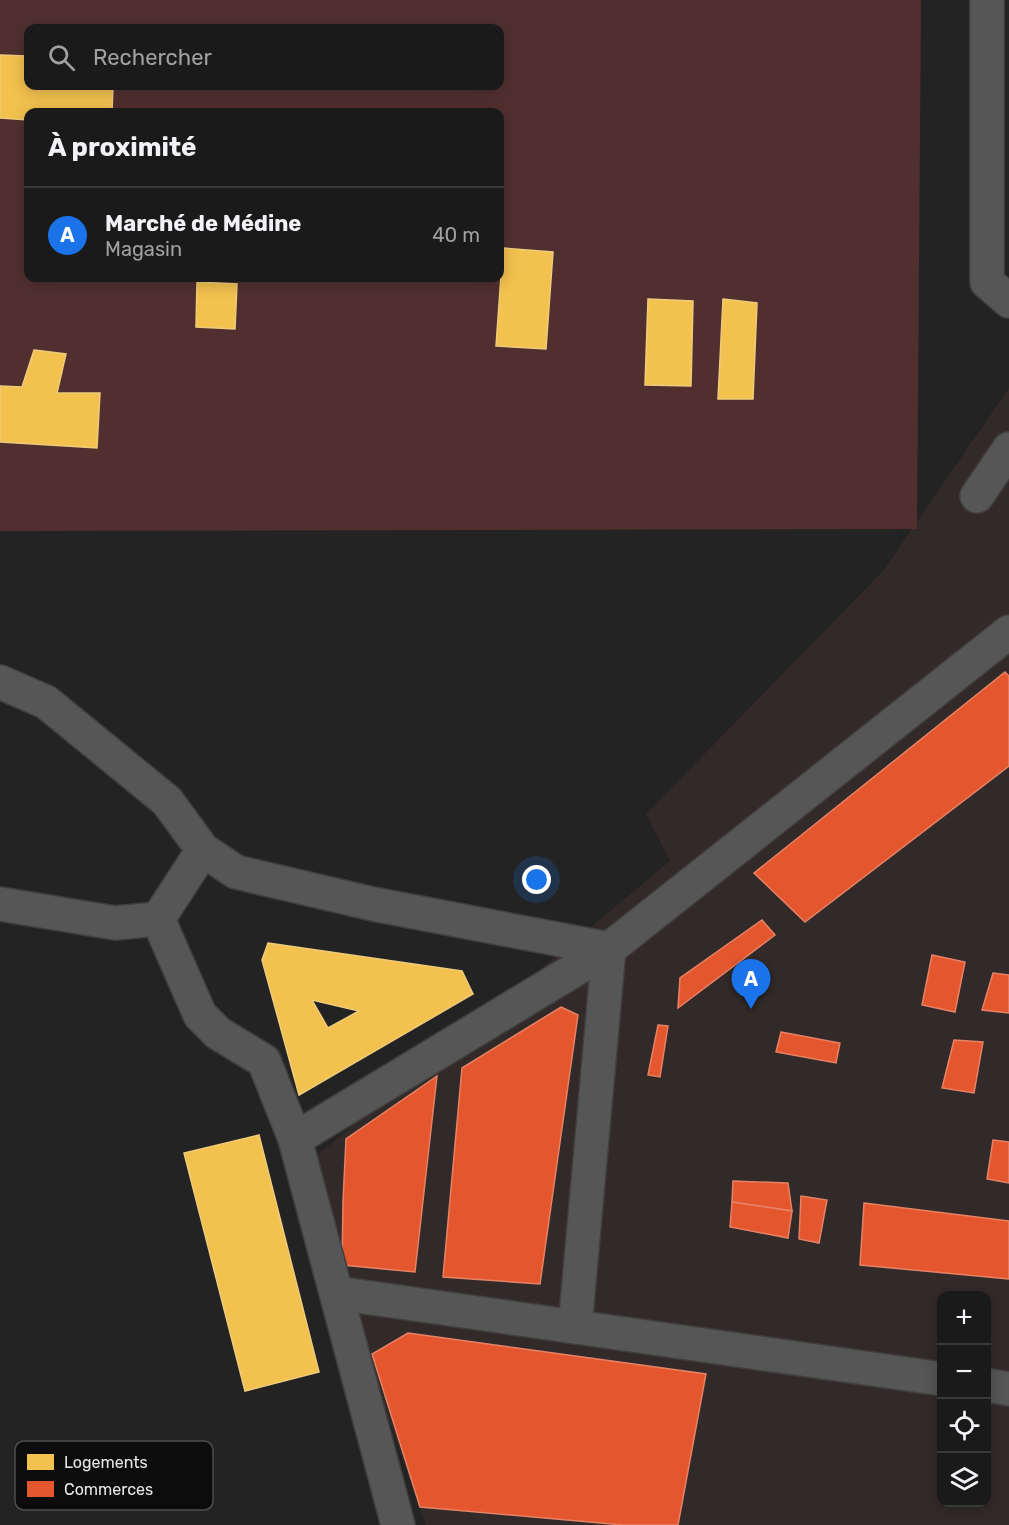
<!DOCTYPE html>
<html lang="fr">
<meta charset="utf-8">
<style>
:root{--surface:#1b1a1a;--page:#282727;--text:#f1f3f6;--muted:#a0a1a2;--line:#393839;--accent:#1a73e8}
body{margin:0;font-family:Rubik,sans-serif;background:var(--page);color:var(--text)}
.controls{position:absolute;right:18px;bottom:18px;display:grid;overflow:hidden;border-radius:12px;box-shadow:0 3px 15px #0003}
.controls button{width:54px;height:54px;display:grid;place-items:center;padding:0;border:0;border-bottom:2px solid var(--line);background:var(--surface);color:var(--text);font:30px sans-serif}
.you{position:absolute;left:537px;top:880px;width:21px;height:21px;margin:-15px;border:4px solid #fff;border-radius:50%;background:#1a73e8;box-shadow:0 0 0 9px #1a73e833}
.badge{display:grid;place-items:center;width:39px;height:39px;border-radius:50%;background:var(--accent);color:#fff;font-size:20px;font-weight:700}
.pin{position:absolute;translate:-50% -50px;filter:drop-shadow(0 2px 3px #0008)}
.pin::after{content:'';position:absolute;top:32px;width:21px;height:18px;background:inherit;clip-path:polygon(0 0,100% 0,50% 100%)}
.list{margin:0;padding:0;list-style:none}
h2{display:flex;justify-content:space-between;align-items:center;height:78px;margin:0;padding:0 24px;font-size:26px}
h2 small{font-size:20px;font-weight:400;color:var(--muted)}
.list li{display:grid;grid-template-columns:39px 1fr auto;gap:18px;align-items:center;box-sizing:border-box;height:96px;padding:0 24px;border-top:2px solid var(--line)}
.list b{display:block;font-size:22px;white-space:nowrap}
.list p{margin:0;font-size:20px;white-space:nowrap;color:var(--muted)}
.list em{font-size:20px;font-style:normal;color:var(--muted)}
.icon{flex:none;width:33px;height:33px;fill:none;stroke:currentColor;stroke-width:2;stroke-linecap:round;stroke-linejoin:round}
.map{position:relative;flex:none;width:1009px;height:1525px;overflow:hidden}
.search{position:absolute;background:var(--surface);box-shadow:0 3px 15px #0003;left:24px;top:24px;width:480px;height:66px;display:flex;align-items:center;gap:15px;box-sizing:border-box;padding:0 21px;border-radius:12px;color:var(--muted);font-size:22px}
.panel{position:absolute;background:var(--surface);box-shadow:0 3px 15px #0003;left:24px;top:108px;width:480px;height:174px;border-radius:12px}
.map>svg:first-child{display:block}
</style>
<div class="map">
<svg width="1009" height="1525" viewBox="0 0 1009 1525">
<rect width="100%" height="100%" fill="#242323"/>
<path fill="#322a29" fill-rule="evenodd" d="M1009,388V1525H426L355,1323L314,1158L670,861L646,814L883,571ZM942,1296H986V1502H942Z"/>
<path fill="#512f2f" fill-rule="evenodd" d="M0,0H921L917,529L0,531ZM28,28H500V86H28ZM28,112H500V278H28Z"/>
<g fill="#f2c14e" stroke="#efcc7c" stroke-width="1.5" fill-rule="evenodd">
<polygon points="0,55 28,56 28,86 113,86 112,112 28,112 28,120 0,118"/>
<polygon points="503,248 553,252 546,349 496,346"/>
<polygon points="197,282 237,284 235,329 196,327"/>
<polygon points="648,299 693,301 691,386 645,385"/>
<polygon points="723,299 757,303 753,399 718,399"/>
<polygon points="34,350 66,354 57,393 100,393 97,448 0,442 0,386 22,387"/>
<path d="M268,943L462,971L473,994L299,1095L262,960ZM312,1000L359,1011L328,1028Z"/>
<polygon points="259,1135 319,1372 245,1391 184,1153"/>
</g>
<g fill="#e4572e" stroke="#e68266" stroke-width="1.5">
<polygon points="1005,672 1009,676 1009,766 805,922 754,873"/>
<polygon points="762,920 775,935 678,1008 680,978"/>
<polygon points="932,955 965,962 955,1012 922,1005"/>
<polygon points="993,973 1009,975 1009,1013 982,1010"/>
<polygon points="561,1007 578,1015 540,1284 443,1277 462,1068"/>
<polygon points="658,1025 668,1026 660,1077 648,1075"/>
<polygon points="781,1032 840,1043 836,1063 776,1052"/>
<polygon points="954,1040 983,1042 974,1093 942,1088"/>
<polygon points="437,1076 415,1272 342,1265 343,1201 346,1139"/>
<polygon points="993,1140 1009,1142 1009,1183 987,1179"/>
<polygon points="733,1181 788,1183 792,1211 732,1202"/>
<polygon points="801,1196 827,1200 819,1243 799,1239"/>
<polygon points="732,1202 792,1211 788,1238 730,1227"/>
<polygon points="864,1203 1009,1221 1009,1279 860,1265"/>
<polygon points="408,1333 706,1374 678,1525 623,1525 420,1507 372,1354"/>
</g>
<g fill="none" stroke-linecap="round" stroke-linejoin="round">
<defs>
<g id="minor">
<polyline points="987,0 987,282 1009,301"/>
<polyline points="977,496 1009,449"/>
<polyline points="0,682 46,702 167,801 203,850 236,872 373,904 609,949 575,1327"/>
<polyline points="0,904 115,923 158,919 203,850"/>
<polyline points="158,919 200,1015 218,1033 264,1061 295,1139 398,1525"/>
<polyline points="295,1139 609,949 1009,632"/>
<polyline points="336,1293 942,1379"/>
<polyline points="986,1385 1009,1389"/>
</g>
</defs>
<use href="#minor" stroke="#403e3e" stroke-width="36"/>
<use href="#minor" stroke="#565656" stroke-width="33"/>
</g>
<rect x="15" y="1441" width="198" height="69" rx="9" fill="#0d0c0c" stroke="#4f4e4e" stroke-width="1.5"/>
<rect x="27" y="1454" width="27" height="16" fill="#f2c14e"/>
<rect x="27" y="1481" width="27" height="16" fill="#e4572e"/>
<g font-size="16" fill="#e9e7e7">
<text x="64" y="1468">Logements</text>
<text x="64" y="1495">Commerces</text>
</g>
</svg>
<div class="controls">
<button>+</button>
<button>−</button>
<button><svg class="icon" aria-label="locate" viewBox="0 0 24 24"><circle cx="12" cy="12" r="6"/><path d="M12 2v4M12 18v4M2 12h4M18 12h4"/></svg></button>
<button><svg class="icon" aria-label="layers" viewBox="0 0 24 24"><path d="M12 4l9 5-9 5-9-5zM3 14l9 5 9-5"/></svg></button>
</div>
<div class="you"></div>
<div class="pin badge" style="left:751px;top:1009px">A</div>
<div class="search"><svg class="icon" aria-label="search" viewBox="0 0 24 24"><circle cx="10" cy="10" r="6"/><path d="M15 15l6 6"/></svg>Rechercher</div>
<section class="panel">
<h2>À proximité<small></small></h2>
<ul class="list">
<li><span class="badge">A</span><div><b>Marché de Médine</b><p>Magasin</p></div><em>40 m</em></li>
</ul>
</section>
</div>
